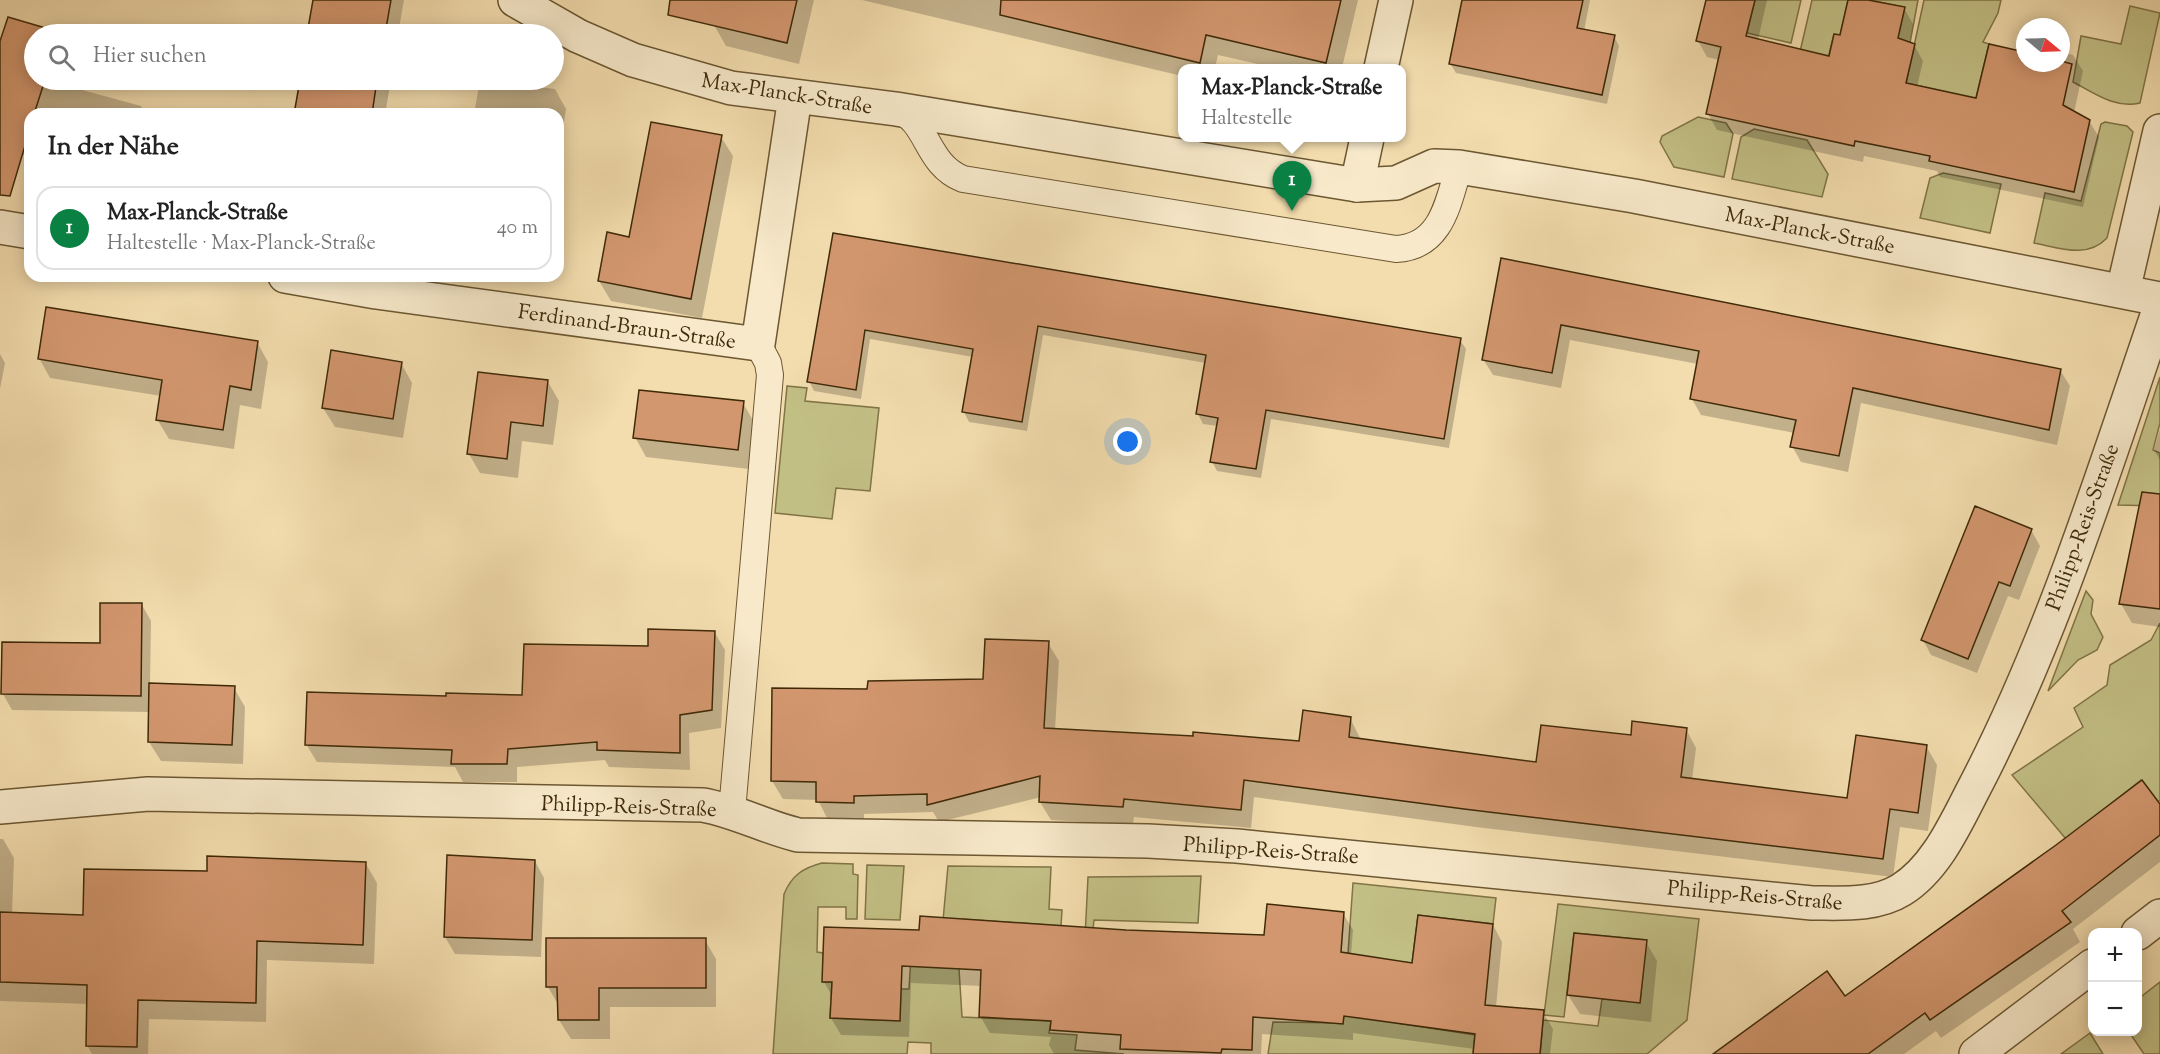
<!DOCTYPE html>
<html lang="de">
<meta charset="utf-8">
<style>
:root{--surface:#fff;--page:#f6f6f6;--text:#222;--muted:#767676;--line:#e0e0e0;--accent:#0b8043}
body{margin:0;font-family:"Sorts Mill Goudy",serif;background:var(--page);color:var(--text)}
.controls{position:absolute;right:18px;bottom:18px;display:grid;overflow:hidden;border-radius:12px;box-shadow:0 3px 15px #0003}
.controls button{width:54px;height:54px;display:grid;place-items:center;padding:0;border:0;border-bottom:2px solid var(--line);background:var(--surface);color:var(--text);font:30px sans-serif}
.compass{position:absolute;left:2016px;top:18px;width:54px;height:54px;border-radius:50%;background:var(--surface);box-shadow:0 3px 15px #0003;rotate:109deg}
.you{position:absolute;left:1128px;top:442px;width:21px;height:21px;margin:-15px;border:4px solid #fff;border-radius:50%;background:#1a73e8;box-shadow:0 0 0 9px #1a73e833}
.badge{display:grid;place-items:center;width:39px;height:39px;border-radius:50%;background:var(--accent);color:#fff;font-size:20px;font-weight:700}
.pin{position:absolute;translate:-50% -50px;filter:drop-shadow(0 2px 3px #0008)}
.pin::after{content:'';position:absolute;top:32px;width:21px;height:18px;background:inherit;clip-path:polygon(0 0,100% 0,50% 100%)}
.popup{position:absolute;left:1178px;top:64px;width:228px;height:78px;box-sizing:border-box;display:grid;place-content:center;border-radius:12px;background:var(--surface);filter:drop-shadow(0 2px 4px #0005);font-size:20px;white-space:nowrap;color:var(--muted)}
.popup b{font-size:22px;color:var(--text)}
.popup::after{content:'';position:absolute;left:50%;top:100%;margin-left:-12px;border:12px solid transparent;border-top-color:var(--surface)}
.list{margin:0;padding:0;list-style:none}
h2{display:flex;justify-content:space-between;align-items:center;height:78px;margin:0;padding:0 24px;font-size:26px}
h2 small{font-size:20px;font-weight:400;color:var(--muted)}
.list li{display:grid;grid-template-columns:39px 1fr auto;gap:18px;align-items:center;box-sizing:border-box;height:84px;margin:0 12px 12px;padding:0 12px;border:2px solid var(--line);border-radius:18px}
.list b{display:block;font-size:22px;white-space:nowrap}
.list p{margin:0;font-size:20px;white-space:nowrap;color:var(--muted)}
.list em{font-size:20px;font-style:normal;color:var(--muted)}
.icon{flex:none;width:33px;height:33px;fill:none;stroke:currentColor;stroke-width:2;stroke-linecap:round;stroke-linejoin:round}
.map{position:relative;flex:none;width:2160px;height:1054px;overflow:hidden}
.search{position:absolute;background:var(--surface);box-shadow:0 3px 15px #0003;left:24px;top:24px;width:540px;height:66px;display:flex;align-items:center;gap:15px;box-sizing:border-box;padding:0 21px;border-radius:33px;color:var(--muted);font-size:22px}
.panel{position:absolute;background:var(--surface);box-shadow:0 3px 15px #0003;left:24px;top:108px;width:540px;height:174px;border-radius:18px}
.map>svg:first-child{display:block}
</style>
<div class="map">
<svg width="2160" height="1054" viewBox="0 0 2160 1054">
<rect width="100%" height="100%" fill="#f3ddae"/>
<filter id="stains"><feTurbulence type="fractalNoise" baseFrequency=".00333" numOctaves="4"/><feColorMatrix values="0 0 0 0 .2 0 0 0 0 .09 0 0 0 0 .02 0 0 0 .5 -.17"/></filter>
<radialGradient id="worn" r=".72"><stop offset=".6" stop-color="#630" stop-opacity="0"/><stop offset="1" stop-color="#630" stop-opacity=".3"/></radialGradient>
<g fill="#c2bf85" stroke="#807446" stroke-width="1.5">
<polygon points="1755,0 1801,0 1791,43 1747,33"/>
<polygon points="1812,0 1848,0 1840,35 1834,34 1827,62 1799,56"/>
<polygon points="1868,0 1918,0 1910,43 1897,40 1904,7"/>
<polygon points="1924,0 2001,0 1998,13 1983,42 1989,44 1972,115 1947,92 1906,83"/>
<path d="M2130,6L2160,13L2140,103C2115,109 2094,93 2073,82L2081,36L2121,44Z"/>
<polygon points="1698,117 1726,123 1733,134 1724,177 1674,167 1660,142 1662,136"/>
<path d="M2105,122L2127,126L2133,132L2107,238C2087,259 2060,248 2034,243L2045,193L2081,201L2101,124Z"/>
<polygon points="1754,129 1807,140 1828,174 1822,197 1732,179 1741,137"/>
<polygon points="1943,173 2001,184 1990,233 1920,218 1930,178"/>
<polygon points="2160,377 2160,423 2153,450 2160,453 2160,506 2118,505"/>
<polygon points="787,386 807,388 805,401 879,408 870,491 836,488 832,519 775,513"/>
<polygon points="2086,591 2093,600 2091,614 2103,637 2097,650 2078,660 2048,691"/>
<polygon points="2160,623 2160,800 2158,802 2141,780 2066,839 2012,775 2083,727 2074,708 2107,685 2110,665 2151,640"/>
<path d="M822,863L853,864V874L858,875L857,919H846V907H818L817,952L823,953V982H832L830,1018L880,1020L901,989H909L912,939L940,953L948,866L1051,867L1049,909L1062,910L1061,926L962,919L959,969L962,1017L1051,1021L1049,1033L1077,1035L1075,1050L1124,1054H931V1043L908,1042L907,1054H773L784,894C792,875 803,868 822,863Z"/>
<polygon points="867,865 904,866 900,920 865,919"/>
<polygon points="1201,876 1198,923 1094,920 1092,938 1085,938 1088,877"/>
<polygon points="1353,883 1496,898 1493,924 1418,915 1412,963 1403,962 1398,1023 1475,1035 1473,1054 1268,1054 1273,1022 1343,1023"/>
<polygon points="1558,904 1699,919 1687,1020 1647,1054 1540,1054 1543,1020 1598,1026 1602,999 1640,1002 1646,940 1574,933 1564,1017 1544,1015"/>
<polygon points="2160,982 2160,1054 2144,1054 2129,1032 2138,1032 2138,999"/>
<polygon points="2090,1033 2103,1054 2061,1054"/>
</g>
<g fill="#0003">
<polygon points="314,0 404,0 398,34 308,34"/>
<polygon points="720,0 814,0 799,64 726,46 714,25"/>
<polygon points="862,0 1358,0 1342,68 1275,68 1218,55 1215,68 1182,68 1182,76"/>
<polygon points="1463,0 1590,0 1584,31 1614,36 1619,46 1607,104 1456,73 1450,63"/>
<polygon points="1708,0 1767,0 1758,40 1830,58 1841,37 1850,0 1904,8 1913,24 1909,44 1914,45 1923,61 1917,87 1977,100 2025,54 2025,63 2061,63 2061,52 2073,55 2083,71 2074,113 2089,121 2099,137 2083,207 1940,177 1937,171 1864,156 1863,162 1717,130 1708,114 1720,60 1707,57 1698,41"/>
<polygon points="9,19 58,34 34,34 34,80 61,80 60,84 141,106 145,114 30,114 30,157 0,148 0,47"/>
<polygon points="301,80 391,80 385,114 296,114"/>
<polygon points="480,80 555,89 566,109 558,159 558,114 474,114"/>
<polygon points="721,137 733,156 702,318 611,301 599,281 631,239"/>
<polygon points="834,235 1460,340 1466,349 1449,448 1271,419 1261,478 1217,471 1212,461 1218,426 1203,424 1198,414 1206,363 1043,335 1027,431 969,422 964,412 973,357 870,339 861,399 814,391 809,381"/>
<polygon points="1502,260 2060,370 2070,386 2057,445 1861,403 1848,472 1801,462 1792,446 1795,433 1701,415 1692,399 1698,364 1570,340 1561,388 1493,375 1483,359"/>
<polygon points="257,342 268,362 261,409 240,405 234,449 169,439 157,419 161,396 50,378 39,358"/>
<polygon points="0,354 5,363 0,389"/>
<polygon points="401,363 412,383 403,438 335,427 323,408"/>
<polygon points="548,382 559,401 553,445 522,441 518,478 480,473 469,454"/>
<polygon points="743,403 754,422 749,469 646,457 635,437"/>
<polygon points="2160,429 2160,460 2154,450"/>
<polygon points="2031,530 2040,546 2019,600 2008,596 1977,673 1931,655 1923,640"/>
<polygon points="2160,542 2160,627 2132,623 2121,604"/>
<polygon points="142,605 151,621 150,685 234,688 245,707 243,764 161,761 149,742 150,712 12,710 3,694 101,645"/>
<polygon points="715,633 725,650 721,728 689,733 690,770 609,767 605,760 517,767 517,782 463,782 455,767 317,762 306,744 447,698 524,696 649,647"/>
<polygon points="1048,643 1059,661 1055,730 1300,742 1350,718 1361,740 1537,763 1632,737 1686,729 1696,748 1692,780 1849,800 1926,746 1937,765 1928,831 1900,827 1893,877 1476,827 1254,797 1251,828 1134,817 1133,825 1051,820 1040,802 1041,797 939,822 933,812 864,814 864,821 828,820 818,800 783,799 772,781 868,690 984,681"/>
<polygon points="2160,807 2160,862 2073,929 2080,942 1941,1038 1936,1031 1904,1054 1715,1054 1844,998 2057,846"/>
<polygon points="0,839 3,839 14,858 12,914 84,916 366,864 377,883 374,964 267,960 266,1022 149,1019 148,1054 92,1054 87,1045 88,1004 0,1001"/>
<polygon points="535,861 544,878 541,957 455,954 445,937"/>
<polygon points="1343,913 1353,930 1351,955 1414,965 1493,925 1502,942 1496,1007 1543,1012 1553,1029 1550,1054 1475,1054 1475,1049 1353,1033 1353,1040 1262,1034 1261,1054 1054,1054 1049,1045 1051,1037 990,1033 980,1016 982,986 911,983 909,1037 841,1035 831,1018 832,996 824,982 920,932 1126,932 1266,937"/>
<polygon points="705,940 716,959 716,1007 610,1007 610,1039 571,1039 559,1020 559,1006 548,987"/>
<polygon points="1646,942 1657,961 1651,1022 1580,1014 1568,995"/>
</g>
<g fill="#d3976f" stroke="#3f2a08" stroke-width="1.5">
<polygon points="313,0 391,0 385,34 307,34"/>
<polygon points="670,0 797,0 787,43 668,15"/>
<polygon points="1001,0 1341,0 1326,63 1206,35 1200,63 1000,15"/>
<polygon points="1462,0 1583,0 1577,28 1615,35 1602,95 1449,64"/>
<polygon points="1706,0 1755,0 1746,36 1829,56 1834,34 1840,35 1848,0 1868,0 1905,7 1898,38 1915,44 1906,83 1976,98 1989,44 2025,52 2025,63 2061,61 2072,64 2063,105 2090,120 2074,192 1929,161 1930,156 1855,141 1854,146 1706,114 1721,47 1696,41"/>
<polygon points="8,17 59,32 58,34 34,34 34,80 45,80 34,114 30,114 30,129 10,196 0,195 0,41"/>
<polygon points="300,80 377,80 372,114 294,114"/>
<polygon points="651,122 722,135 691,299 598,281 607,232 629,237"/>
<polygon points="833,233 1461,338 1444,439 1266,410 1256,469 1210,462 1218,418 1196,414 1206,355 1038,326 1022,422 962,412 973,349 865,330 856,390 807,382"/>
<polygon points="1501,258 2061,369 2049,430 1853,388 1839,456 1790,447 1796,420 1690,399 1699,351 1561,325 1552,373 1482,360"/>
<polygon points="46,307 258,341 251,390 230,386 223,430 156,420 162,380 38,359"/>
<polygon points="331,350 402,362 393,419 322,408"/>
<polygon points="478,372 548,380 543,426 511,422 507,459 467,454"/>
<polygon points="639,390 744,401 738,450 633,438"/>
<polygon points="2142,492 2160,494 2160,609 2119,604"/>
<polygon points="1975,506 2032,529 2010,586 1999,582 1968,659 1921,640"/>
<polygon points="100,603 142,603 141,696 1,694 2,642 100,643"/>
<polygon points="648,629 715,631 712,710 680,715 680,753 597,750 597,742 508,749 507,764 451,764 452,750 305,745 307,692 446,696 446,693 522,695 524,644 648,646"/>
<polygon points="985,639 1049,641 1044,728 1193,736 1193,732 1299,741 1303,710 1351,717 1349,737 1536,762 1541,725 1631,735 1632,721 1687,728 1681,777 1847,798 1856,735 1927,745 1918,813 1890,809 1883,859 1464,809 1244,780 1241,810 1124,799 1123,807 1039,802 1040,776 927,805 927,794 854,796 854,803 816,802 816,782 771,781 772,688 867,689 868,681 983,679"/>
<polygon points="149,683 235,686 232,745 148,742"/>
<polygon points="2142,780 2160,804 2160,835 2062,911 2071,922 1930,1020 1925,1013 1868,1054 1713,1054 1827,971 1845,996 2056,845"/>
<polygon points="447,855 535,860 532,940 444,937"/>
<polygon points="207,856 366,862 363,945 257,941 256,1003 138,1000 137,1047 86,1046 87,985 0,982 0,912 83,915 84,869 207,871"/>
<polygon points="1267,904 1344,912 1341,952 1412,963 1418,915 1493,924 1485,1005 1544,1010 1540,1054 1473,1054 1475,1034 1344,1016 1343,1024 1253,1017 1252,1050 1222,1049 1221,1053 1120,1049 1121,1035 1050,1030 1051,1021 979,1017 981,970 902,966 900,1021 830,1018 832,982 822,982 824,927 919,930 920,916 1126,930 1264,935"/>
<polygon points="1574,933 1647,940 1640,1003 1567,995"/>
<polygon points="546,938 706,938 706,988 599,988 599,1020 558,1020 557,987 546,987"/>
</g>
<g fill="none" stroke-linecap="round" stroke-linejoin="round">
<defs>
<g id="service">
<path d="M896,109C929,121 925,164 963,179L1396,249C1442,247 1448,202 1459,167"/>
<polyline points="732,811 770,375 768,363 758,344"/>
</g>
<g id="minor">
<polyline points="515,0 578,36 633,60 731,88 896,109 1357,185 1396,183 1434,166 1459,167 1634,196 2160,299"/>
<polyline points="1381,68 1396,0"/>
<polyline points="1357,185 1367,138"/>
<polyline points="0,227 30,232"/>
<polyline points="285,276 376,292 758,344 795,97"/>
<polyline points="2123,291 2160,131"/>
<path d="M0,807L148,794L703,805C736,811 765,827 798,835L1148,841L1237,846L1812,903C1841,903 1875,906 1901,890C1935,869 1954,827 1972,792C2052,640 2104,470 2160,307"/>
</g>
<g id="tertiary">
<polyline points="2138,933 2160,916"/>
<polyline points="1976,1054 2092,966"/>
</g>
</defs>
<use href="#service" stroke="#6c5732" stroke-width="28"/>
<use href="#minor" stroke="#6c5732" stroke-width="36"/>
<use href="#tertiary" stroke="#6c5732" stroke-width="36"/>
<use href="#service" stroke="#f7e9ca" stroke-width="26"/>
<use href="#minor" stroke="#f7e9ca" stroke-width="33"/>
<use href="#tertiary" stroke="#f7e9ca" stroke-width="33"/>
</g>
<g text-anchor="middle" stroke-width="6" stroke-linejoin="round" paint-order="stroke">
<g font-size="21" fill="#3f2a08" stroke="#f7e9ca">
<text transform="translate(787 93) rotate(9)" y="7">Max-Planck-Straße</text>
<text transform="translate(1810 230) rotate(11)" y="7">Max-Planck-Straße</text>
<text transform="translate(627 326) rotate(8)" y="7">Ferdinand-Braun-Straße</text>
<text transform="translate(2082 527) rotate(-70)" y="7">Philipp-Reis-Straße</text>
<text transform="translate(629 806) rotate(2)" y="7">Philipp-Reis-Straße</text>
<text transform="translate(1271 850) rotate(4)" y="7">Philipp-Reis-Straße</text>
<text transform="translate(1755 895) rotate(5)" y="7">Philipp-Reis-Straße</text>
</g>
</g>
<rect width="100%" height="100%" filter="url(#stains)"/>
<rect width="100%" height="100%" fill="url(#worn)"/>
</svg>
<div class="controls">
<button>+</button>
<button>−</button>
</div>
<svg class="compass" viewBox="-18 -18 36 36"><path d="M0-13l5 13h-10z" fill="#e53935"/><path d="M0 13l5-13h-10z" fill="#767676"/></svg>
<div class="you"></div>
<div class="pin badge" style="left:1292px;top:211px">1</div>
<div class="popup"><b>Max-Planck-Straße</b>Haltestelle</div>
<div class="search"><svg class="icon" aria-label="search" viewBox="0 0 24 24"><circle cx="10" cy="10" r="6"/><path d="M15 15l6 6"/></svg>Hier suchen</div>
<section class="panel">
<h2>In der Nähe<small></small></h2>
<ul class="list">
<li><span class="badge">1</span><div><b>Max-Planck-Straße</b><p>Haltestelle · Max-Planck-Straße</p></div><em>40 m</em></li>
</ul>
</section>
</div>
